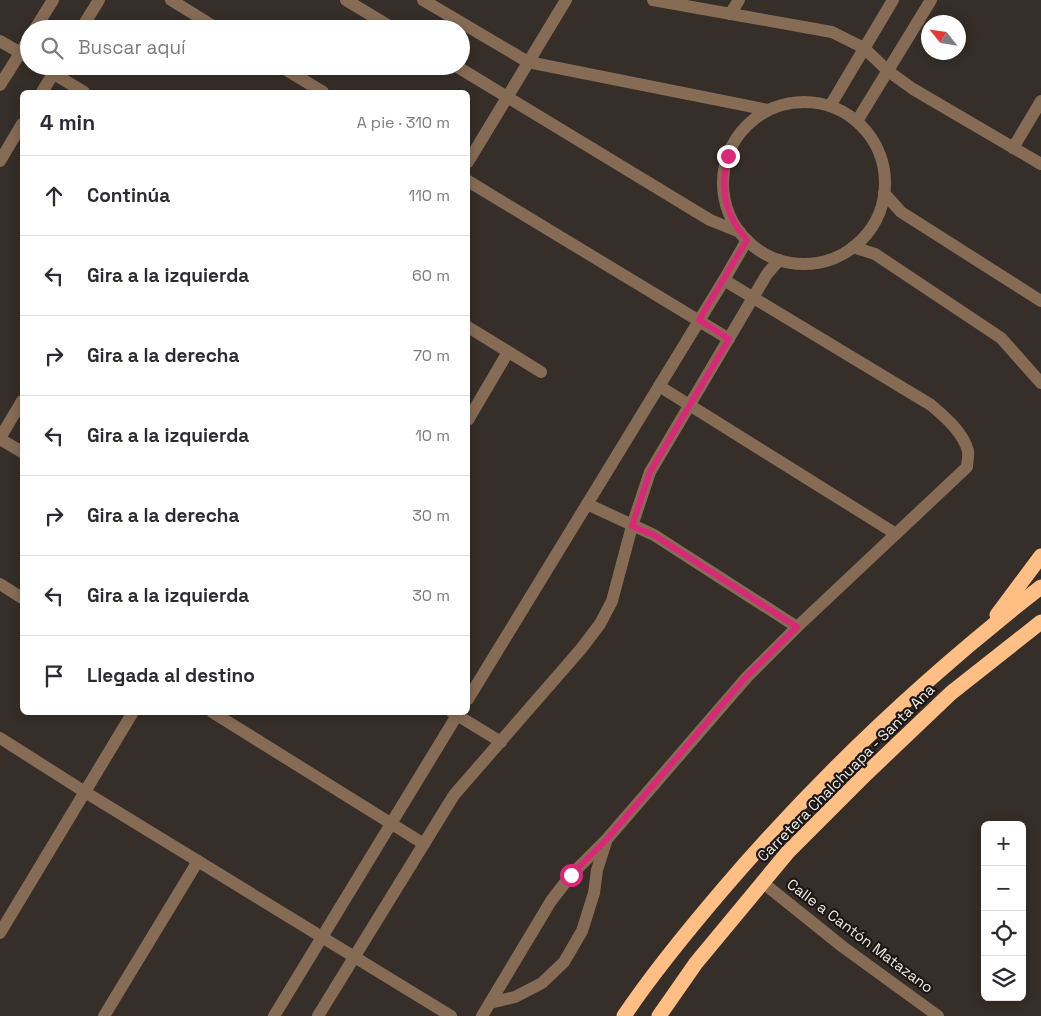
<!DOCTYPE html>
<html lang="es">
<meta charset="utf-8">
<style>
:root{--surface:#fff;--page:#f2f2f3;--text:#2b2b33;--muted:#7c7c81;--line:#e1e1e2}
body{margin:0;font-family:"Space Grotesk",sans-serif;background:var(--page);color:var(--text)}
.controls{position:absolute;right:15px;bottom:15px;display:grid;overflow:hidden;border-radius:8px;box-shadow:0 2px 12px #0003}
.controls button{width:45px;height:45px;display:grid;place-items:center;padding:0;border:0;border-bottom:1px solid var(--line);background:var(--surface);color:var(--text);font:25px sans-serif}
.compass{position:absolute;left:921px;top:15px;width:45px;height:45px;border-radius:50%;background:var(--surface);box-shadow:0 2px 12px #0003;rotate:300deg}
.stop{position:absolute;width:15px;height:15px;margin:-11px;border:4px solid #db2777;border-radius:50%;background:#fff}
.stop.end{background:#db2777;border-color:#fff;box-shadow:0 1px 5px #0008}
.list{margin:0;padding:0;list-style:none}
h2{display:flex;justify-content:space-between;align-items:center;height:65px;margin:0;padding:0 20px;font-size:21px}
h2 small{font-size:16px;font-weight:400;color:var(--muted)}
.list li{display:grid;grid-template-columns:32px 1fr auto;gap:15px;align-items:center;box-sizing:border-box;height:80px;padding:0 20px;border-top:1px solid var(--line)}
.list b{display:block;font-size:19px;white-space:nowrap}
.list em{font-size:16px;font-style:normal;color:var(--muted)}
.icon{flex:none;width:28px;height:28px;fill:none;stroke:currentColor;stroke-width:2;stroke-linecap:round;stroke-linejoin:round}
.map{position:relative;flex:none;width:1041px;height:1016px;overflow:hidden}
.search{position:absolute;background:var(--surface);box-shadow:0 2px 12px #0003;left:20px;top:20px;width:450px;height:55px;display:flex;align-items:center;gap:12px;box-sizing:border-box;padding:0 18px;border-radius:28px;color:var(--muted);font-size:19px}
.panel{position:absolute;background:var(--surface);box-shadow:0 2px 12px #0003;left:20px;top:90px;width:450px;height:625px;border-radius:8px}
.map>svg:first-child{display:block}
</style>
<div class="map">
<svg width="1041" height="1016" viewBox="0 0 1041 1016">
<rect width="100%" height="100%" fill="#362e28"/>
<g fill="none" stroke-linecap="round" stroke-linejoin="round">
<g stroke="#876c55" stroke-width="12">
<polyline points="171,0 218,29"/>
<polyline points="346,0 394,29"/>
<polyline points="423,0 528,62 768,110"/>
<polyline points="653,0 832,32 864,48 888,71 913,89 1041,164"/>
<polyline points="730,14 739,0"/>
<polyline points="35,29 53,0"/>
<polyline points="81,29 99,0"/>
<polyline points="0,41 29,58"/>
<polyline points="41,66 84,92"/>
<polyline points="280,66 323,92"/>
<polyline points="456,66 710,220 740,232"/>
<polyline points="0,85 29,39"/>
<polyline points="42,92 58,66"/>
<circle cx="804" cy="183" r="81"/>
<polyline points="830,106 893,0"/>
<polyline points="857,121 931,0"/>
<polyline points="1013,148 1041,101"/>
<polyline points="0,161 22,124"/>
<polyline points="468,162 566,0"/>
<polyline points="468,181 729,339"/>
<polyline points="884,193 901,212 1041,301"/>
<polyline points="853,247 875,254 1001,338 1041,383"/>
<polyline points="468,327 541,372"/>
<polyline points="659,386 896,534"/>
<polyline points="468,420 508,352"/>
<polyline points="0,438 22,401"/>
<polyline points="0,439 22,452"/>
<polyline points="587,504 654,535 797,627"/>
<polyline points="0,584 22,598"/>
<polyline points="468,699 724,280 747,240"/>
<polyline points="212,712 424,844"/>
<polyline points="452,712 501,742"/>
<polyline points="0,738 85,792 451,1016"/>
<polyline points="762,882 843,947 938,1016"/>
<polyline points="0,933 133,712"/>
<polyline points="490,1003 515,997 542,983 564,962 582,931 594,893 597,870 606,842"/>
<polyline points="104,1016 198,861"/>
<polyline points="274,1016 459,712"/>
<polyline points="318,1016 454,795 581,649 600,624 612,601 632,526 650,472 767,274 779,260"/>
<path d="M482,1016L551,901L571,875L607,839L747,677L797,627L967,467C967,462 969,456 968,451C963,432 945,417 931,405L724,280"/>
</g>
<g stroke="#ffbe84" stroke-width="15">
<polyline points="997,615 1041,556"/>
<path d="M624,1016C654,971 689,929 724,888C819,777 925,677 1041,587"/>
<polyline points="659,1016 696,963 788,852 867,773 951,693 1041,622"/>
</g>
</g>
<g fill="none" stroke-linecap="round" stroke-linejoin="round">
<path stroke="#db2777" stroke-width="6" d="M571,875L607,839L746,677L797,627L654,535L632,526L650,472L729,339L699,320L747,240C724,214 720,189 728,156"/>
</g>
<g text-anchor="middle" stroke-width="4.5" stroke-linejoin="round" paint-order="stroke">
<g font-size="15" fill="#f1ebe7" stroke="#1b1714">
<text transform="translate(846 773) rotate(-45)" y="5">Carretera Chalchuapa - Santa Ana</text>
<text transform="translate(860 936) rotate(37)" y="5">Calle a Cantón Matazano</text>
</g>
</g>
</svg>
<div class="controls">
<button>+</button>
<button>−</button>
<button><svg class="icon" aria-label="locate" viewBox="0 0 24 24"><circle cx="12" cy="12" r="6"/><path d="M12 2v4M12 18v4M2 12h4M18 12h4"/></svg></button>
<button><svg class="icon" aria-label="layers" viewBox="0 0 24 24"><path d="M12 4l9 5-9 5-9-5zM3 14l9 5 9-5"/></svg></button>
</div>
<svg class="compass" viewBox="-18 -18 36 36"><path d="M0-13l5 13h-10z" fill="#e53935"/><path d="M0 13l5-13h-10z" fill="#7c7c81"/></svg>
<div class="stop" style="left:571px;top:875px"></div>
<div class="stop end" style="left:728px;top:156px"></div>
<div class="search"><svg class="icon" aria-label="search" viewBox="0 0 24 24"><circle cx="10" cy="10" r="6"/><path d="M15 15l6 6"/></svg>Buscar aquí</div>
<section class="panel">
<h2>4 min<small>A pie · 310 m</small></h2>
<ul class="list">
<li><svg class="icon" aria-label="ahead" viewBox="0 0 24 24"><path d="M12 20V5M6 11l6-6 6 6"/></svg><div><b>Continúa</b></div><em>110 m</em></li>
<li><svg class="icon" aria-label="left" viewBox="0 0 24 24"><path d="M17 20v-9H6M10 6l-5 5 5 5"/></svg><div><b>Gira a la izquierda</b></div><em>60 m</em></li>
<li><svg class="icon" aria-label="right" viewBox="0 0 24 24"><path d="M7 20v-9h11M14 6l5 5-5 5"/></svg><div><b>Gira a la derecha</b></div><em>70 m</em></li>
<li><svg class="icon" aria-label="left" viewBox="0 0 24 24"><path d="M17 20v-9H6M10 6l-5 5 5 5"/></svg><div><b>Gira a la izquierda</b></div><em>10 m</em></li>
<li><svg class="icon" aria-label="right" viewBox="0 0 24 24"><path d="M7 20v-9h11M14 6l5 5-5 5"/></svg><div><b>Gira a la derecha</b></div><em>30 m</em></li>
<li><svg class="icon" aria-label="left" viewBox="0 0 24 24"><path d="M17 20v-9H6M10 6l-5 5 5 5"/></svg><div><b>Gira a la izquierda</b></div><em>30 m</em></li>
<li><svg class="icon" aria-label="arrive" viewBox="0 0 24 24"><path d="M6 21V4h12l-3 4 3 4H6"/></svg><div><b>Llegada al destino</b></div></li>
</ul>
</section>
</div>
